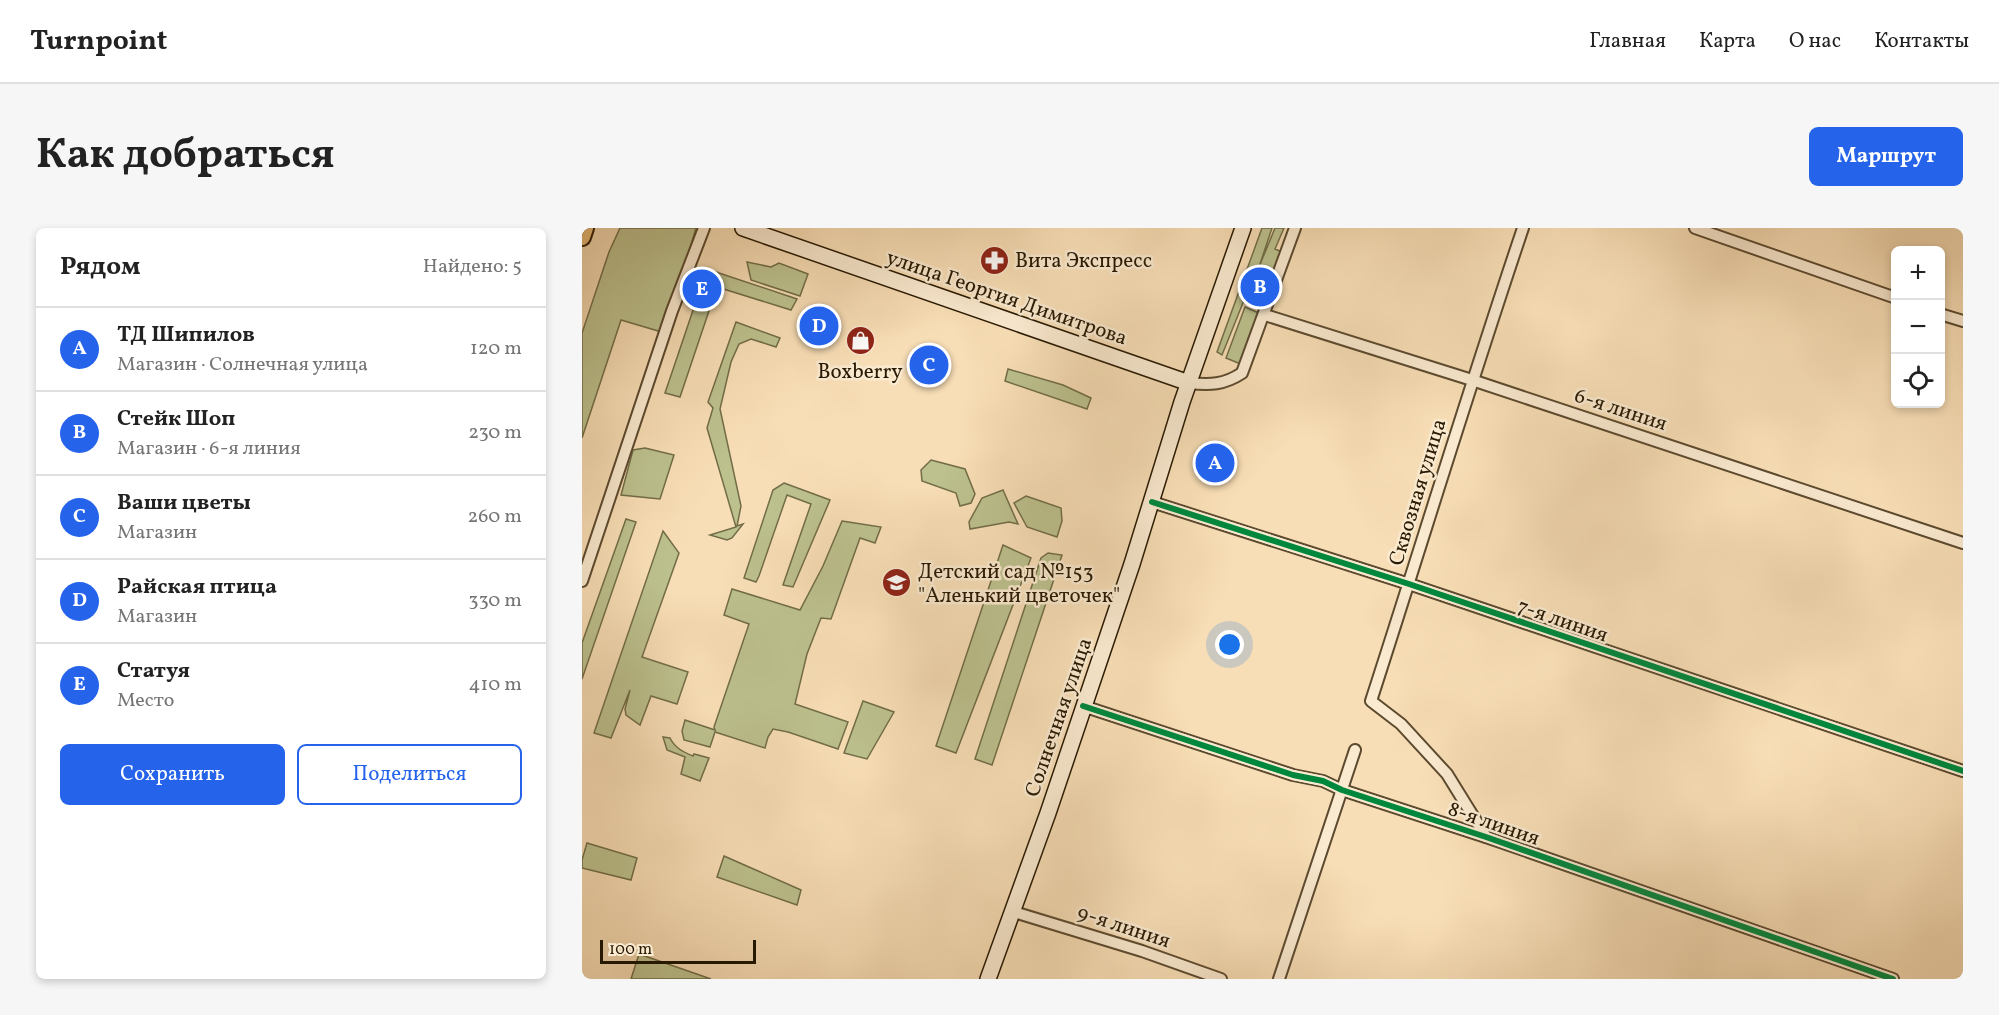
<!DOCTYPE html>
<html lang="ru">
<meta charset="utf-8">
<style>
:root{--surface:#fff;--page:#f6f6f6;--text:#222;--muted:#767676;--line:#e0e0e0;--accent:#2563eb}
body{margin:0;font-family:Vollkorn,serif;background:var(--page);color:var(--text)}
.controls{position:absolute;right:18px;top:18px;display:grid;overflow:hidden;border-radius:9px;box-shadow:0 3px 9px #0003}
.controls button{width:54px;height:54px;display:grid;place-items:center;padding:0;border:0;border-bottom:2px solid var(--line);background:var(--surface);color:var(--text);font:30px sans-serif}
.scale{position:absolute;left:18px;bottom:15px;width:156px;box-sizing:border-box;padding-left:6px;border:3px solid #281902;border-top:0;font-size:16px;line-height:21px;white-space:nowrap;color:#281902;-webkit-text-stroke:4px #faead0;paint-order:stroke}
.you{position:absolute;left:648px;top:417px;width:21px;height:21px;margin:-15px;border:4px solid #fff;border-radius:50%;background:#1a73e8;box-shadow:0 0 0 9px #1a73e833}
.badge{display:grid;place-items:center;width:39px;height:39px;border-radius:50%;background:var(--accent);color:#fff;font-size:20px;font-weight:700}
.pin{position:absolute;translate:-50% -50%;border:3px solid #fff;box-shadow:0 2px 6px #0006}
.list{margin:0;padding:0;list-style:none}
h2{display:flex;justify-content:space-between;align-items:center;height:78px;margin:0;padding:0 24px;font-size:26px}
h2 small{font-size:20px;font-weight:400;color:var(--muted)}
.list li{display:grid;grid-template-columns:39px 1fr auto;gap:18px;align-items:center;box-sizing:border-box;height:84px;padding:0 24px;border-top:2px solid var(--line)}
.list b{display:block;font-size:22px;white-space:nowrap}
.list p{margin:0;font-size:20px;white-space:nowrap;color:var(--muted)}
.list em{font-size:20px;font-style:normal;color:var(--muted)}
.actions{display:flex;gap:12px;padding:18px 24px}
.actions a{flex:1;padding:14px 0;border:2px solid var(--accent);border-radius:9px;text-align:center;font-size:21px;color:var(--accent)}
.actions .main{background:var(--accent);color:#fff}
.icon{flex:none;width:33px;height:33px;fill:none;stroke:currentColor;stroke-width:2;stroke-linecap:round;stroke-linejoin:round}
.map{position:relative;flex:none;width:1381px;height:751px;overflow:hidden;border-radius:9px}
header{display:flex;align-items:center;gap:36px;box-sizing:border-box;height:84px;padding:0 30px;background:var(--surface);border-bottom:2px solid var(--line)}
header strong{font-size:28px}
nav{display:flex;gap:33px;margin-inline-start:auto;font-size:21px}
.intro{display:flex;align-items:center;justify-content:space-between;box-sizing:border-box;height:144px;padding:0 36px}
h1{margin:0;font-size:42px}
.button{padding:15px 27px;border-radius:9px;background:var(--accent);color:#fff;font-size:21px;font-weight:700}
main{display:flex;gap:36px;padding:0 36px}
aside{flex:1;background:var(--surface);border-radius:9px;box-shadow:0 3px 9px #0003}
.map>svg:first-child{display:block}
</style>
<header>
<strong>Turnpoint</strong>
<nav><a>Главная</a><a>Карта</a><a>О нас</a><a>Контакты</a></nav>
</header>
<div class="intro"><h1>Как добраться</h1><a class="button">Маршрут</a></div>
<main>
<aside>
<h2>Рядом<small>Найдено: 5</small></h2>
<ul class="list">
<li><span class="badge">A</span><div><b>ТД Шипилов</b><p>Магазин · Солнечная улица</p></div><em>120 m</em></li>
<li><span class="badge">B</span><div><b>Стейк Шоп</b><p>Магазин · 6-я линия</p></div><em>230 m</em></li>
<li><span class="badge">C</span><div><b>Ваши цветы</b><p>Магазин</p></div><em>260 m</em></li>
<li><span class="badge">D</span><div><b>Райская птица</b><p>Магазин</p></div><em>330 m</em></li>
<li><span class="badge">E</span><div><b>Статуя</b><p>Место</p></div><em>410 m</em></li>
</ul>
<div class="actions"><a class="main">Сохранить</a><a>Поделиться</a></div>
</aside>
<div class="map">
<svg width="1381" height="751" viewBox="0 0 1381 751">
<rect width="100%" height="100%" fill="#f8deb6"/>
<filter id="stains"><feTurbulence type="fractalNoise" baseFrequency=".00333" numOctaves="4"/><feColorMatrix values="0 0 0 0 .2 0 0 0 0 .09 0 0 0 0 .02 0 0 0 .5 -.17"/></filter>
<radialGradient id="worn" r=".72"><stop offset=".6" stop-color="#630" stop-opacity="0"/><stop offset="1" stop-color="#630" stop-opacity=".3"/></radialGradient>
<g fill="#bcc18e" stroke="#726d48" stroke-width="1.5">
<polygon points="38,0 114,0 83,105 39,92 0,210 0,105 27,24"/>
<polygon points="680,0 690,0 677,39 693,0 702,0 693,21 700,24 694,42 688,45 685,48 679,45 675,40 640,127 635,124"/>
<polygon points="165,34 189,39 197,35 226,46 218,68 169,52"/>
<polygon points="125,41 215,71 209,82 135,59 98,169 83,165"/>
<polygon points="663,79 679,86 661,137 644,130"/>
<polygon points="154,94 198,110 194,119 169,111 157,116 149,134 138,181 159,278 155,298 161,296 150,310 145,312 128,307 154,299 125,200 131,180 126,174"/>
<polygon points="426,141 481,157 509,170 505,181 423,153"/>
<polygon points="63,220 92,227 78,271 39,267 51,222"/>
<polygon points="349,232 383,241 393,266 389,275 378,278 374,265 340,253 339,242"/>
<polygon points="202,255 248,272 211,359 201,357 229,276 205,267 177,348 174,354 162,350 191,262"/>
<polygon points="421,262 436,296 427,294 388,301 387,294 400,270"/>
<polygon points="444,268 479,280 480,293 475,309 445,299 432,275"/>
<polygon points="44,291 54,294 0,451 0,415"/>
<polygon points="260,293 299,299 293,315 278,310 249,391 239,390 225,426 213,476 266,494 256,521 206,504 191,501 186,509 183,520 133,504 128,519 102,512 100,503 103,492 133,502 132,499 167,396 142,387 150,361 218,382 241,338"/>
<polygon points="81,303 97,325 60,429 106,444 95,476 69,468 58,497 44,487 43,481 48,462 29,510 12,505"/>
<polygon points="421,317 449,330 374,525 354,518"/>
<polygon points="466,325 480,327 410,537 393,531 459,330"/>
<polygon points="281,473 312,484 285,531 262,525"/>
<path d="M81,509L88,510C93,520 101,524 111,528L112,526L127,530L118,553L99,546L103,529L85,522Z"/>
<polygon points="5,615 55,630 49,652 0,640 0,632"/>
<polygon points="142,628 219,662 215,677 135,649"/>
<polygon points="57,726 129,751 49,751"/>
</g>
<g fill="none" stroke-linecap="round" stroke-linejoin="round">
<defs>
<g id="minor">
<polyline points="1113,0 1314,70"/>
<polyline points="1358,86 1381,93"/>
<polyline points="683,87 890,152 1381,315"/>
<path d="M607,155C628,157 642,157 660,145L713,0"/>
<polyline points="570,274 827,356 1381,543"/>
<polyline points="0,353 90,83 122,0"/>
<polyline points="501,478 711,547 741,553 760,562 904,609 1311,751"/>
<path d="M904,609L865,546L819,496L789,473C840,315 888,157 941,0"/>
<polyline points="432,684 560,723 639,751"/>
<polyline points="697,751 773,522"/>
</g>
<g id="secondary">
<polyline points="161,0 607,155"/>
<polyline points="406,751 466,585 550,336 600,174 661,0"/>
</g>
<polyline id="primary" points="0,9 3,0"/>
</defs>
<use href="#minor" stroke="#5c4a2f" stroke-width="14"/>
<use href="#secondary" stroke="#281902" stroke-width="18"/>
<use href="#primary" stroke="#281902" stroke-width="20"/>
<use href="#minor" stroke="#faead0" stroke-width="10"/>
<use href="#secondary" stroke="#faead0" stroke-width="15"/>
<use href="#primary" stroke="#ecbf7b" stroke-width="16"/>
<defs>
<g id="cycleway">
<polyline points="570,274 827,356 1381,543"/>
<polyline points="501,478 711,547 741,553 760,562 904,609 1311,751"/>
</g>
</defs>
<use href="#cycleway" stroke="#faead0" stroke-width="10"/>
<use href="#cycleway" stroke="#00873e" stroke-width="6"/>
</g>
<defs>
<symbol id="pharmacy-disc" viewBox="-11 -11 22 22"><circle r="9.5" fill="#8f2418" stroke="#faead0"/><path d="M-2-6h4v4h4v4h-4v4h-4v-4h-4v-4h4Z" fill="#fff"/></symbol>
<symbol id="shop-disc" viewBox="-11 -11 22 22"><circle r="9.5" fill="#8f2418" stroke="#faead0"/><path d="M-5-2.5h2.3a2.7 3.5 0 0 1 5.4 0H5L5.5 6h-11ZM-1.5-2.5h3a1.5 2.3 0 0 0-3 0Z" fill="#fff"/></symbol>
<symbol id="school-disc" viewBox="-11 -11 22 22"><circle r="9.5" fill="#8f2418" stroke="#faead0"/><path d="M0-5L7-2L0 1L-7-2ZM-4 1L0 2.5L4 1V4Q0 6-4 4Z" fill="#fff"/></symbol>
</defs>
<g fill-rule="evenodd">
<use href="#pharmacy-disc" x="396" y="16" width="33" height="33"/>
<use href="#shop-disc" x="262" y="96" width="33" height="33"/>
<use href="#school-disc" x="298" y="338" width="33" height="33"/>
</g>
<g text-anchor="middle" stroke-width="5" stroke-linejoin="round" paint-order="stroke">
<g font-size="21" fill="#281902" stroke="#faead0" text-anchor="start">
<text x="433" y="39">Вита Экспресс</text>
<text x="278" y="150" text-anchor="middle">Boxberry</text>
<text x="336" y="350">Детский сад №153<tspan x="336" dy="24">"Аленький цветочек"</tspan></text>
</g>
<g font-size="21" fill="#281902" stroke="#faead0">
<text transform="translate(425 69) rotate(19)" y="7">улица Георгия Димитрова</text>
<text transform="translate(1039 181) rotate(18)" y="7">6-я линия</text>
<text transform="translate(835 264) rotate(-73)" y="7">Сквозная улица</text>
<text transform="translate(981 392) rotate(19)" y="7">7-я линия</text>
<text transform="translate(476 489) rotate(-71)" y="7">Солнечная улица</text>
<text transform="translate(912 595) rotate(19)" y="7">8-я линия</text>
<text transform="translate(542 698) rotate(18)" y="7">9-я линия</text>
</g>
</g>
<rect width="100%" height="100%" filter="url(#stains)"/>
<rect width="100%" height="100%" fill="url(#worn)"/>
</svg>
<div class="controls">
<button>+</button>
<button>−</button>
<button><svg class="icon" aria-label="locate" viewBox="0 0 24 24"><circle cx="12" cy="12" r="6"/><path d="M12 2v4M12 18v4M2 12h4M18 12h4"/></svg></button>
</div>
<div class="scale">100 m</div>
<div class="you"></div>
<div class="pin badge" style="left:633px;top:235px">A</div>
<div class="pin badge" style="left:678px;top:59px">B</div>
<div class="pin badge" style="left:347px;top:137px">C</div>
<div class="pin badge" style="left:237px;top:98px">D</div>
<div class="pin badge" style="left:120px;top:61px">E</div>
</div>
</main>
